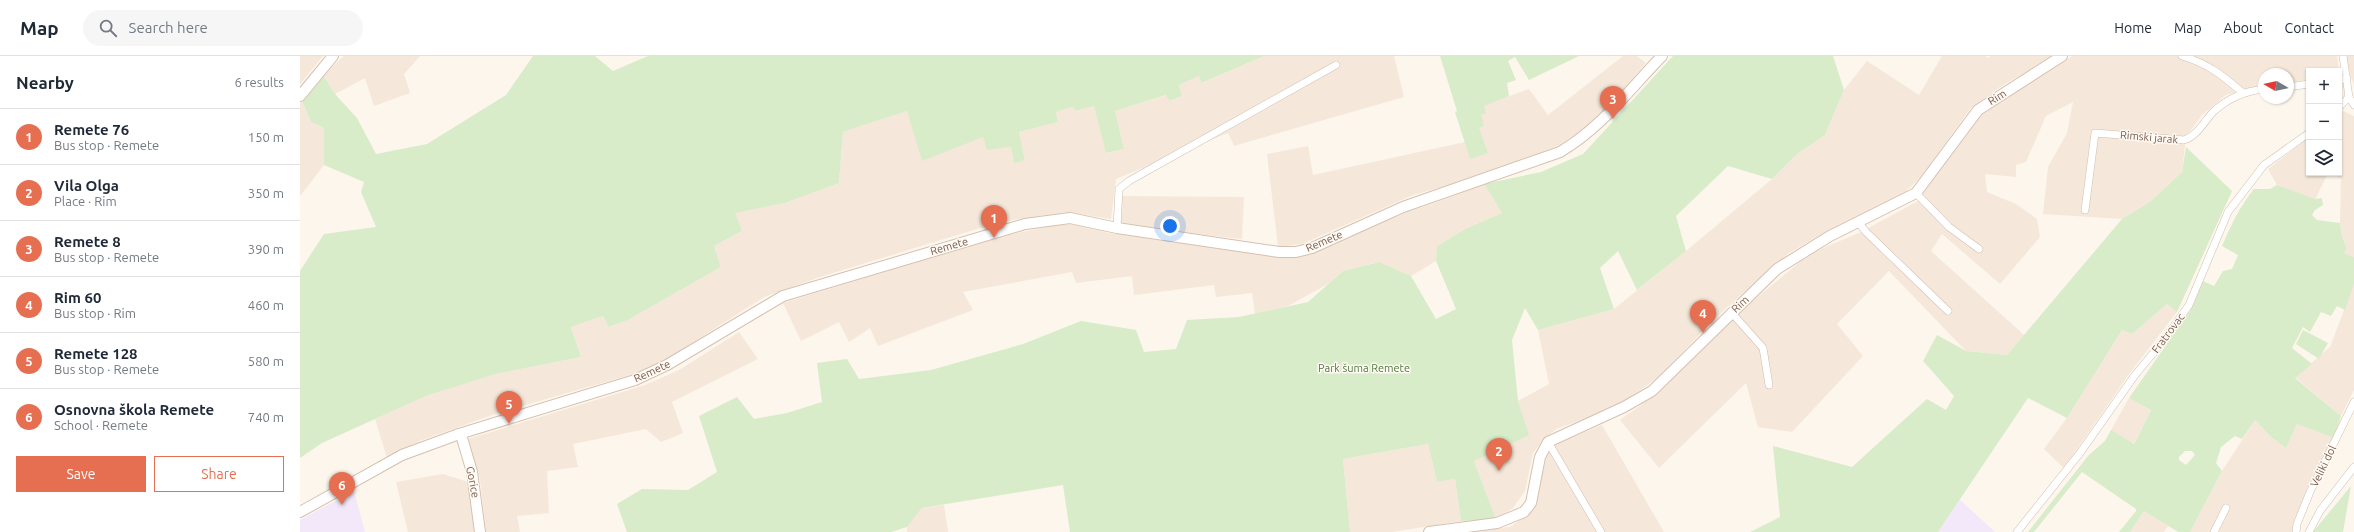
<!DOCTYPE html>
<meta charset="utf-8">
<style>
:root{--surface:#fff;--page:#f6f6f7;--text:#1f2937;--muted:#747a83;--line:#e0e1e3;--accent:#e76f51}
body{margin:0;font-family:Ubuntu,sans-serif;background:var(--page);color:var(--text)}
.controls{position:absolute;right:12px;top:12px;display:grid;overflow:hidden;border-radius:0px;box-shadow:0 1px 3px #0004}
.controls button{width:36px;height:36px;display:grid;place-items:center;padding:0;border:0;border-bottom:1px solid var(--line);background:var(--surface);color:var(--text);font:20px sans-serif}
.compass{position:absolute;left:1958px;top:12px;width:36px;height:36px;border-radius:50%;background:var(--surface);box-shadow:0 1px 3px #0004;rotate:279deg}
.you{position:absolute;left:870px;top:170px;width:14px;height:14px;margin:-10px;border:3px solid #fff;border-radius:50%;background:#1a73e8;box-shadow:0 0 0 6px #1a73e833}
.badge{display:grid;place-items:center;width:26px;height:26px;border-radius:50%;background:var(--accent);color:#fff;font-size:13px;font-weight:700}
.pin{position:absolute;translate:-50% -33px;filter:drop-shadow(0 1px 2px #0008)}
.pin::after{content:'';position:absolute;top:21px;width:14px;height:12px;background:inherit;clip-path:polygon(0 0,100% 0,50% 100%)}
.list{margin:0;padding:0;list-style:none}
h2{display:flex;justify-content:space-between;align-items:center;height:52px;margin:0;padding:0 16px;font-size:17px}
h2 small{font-size:13px;font-weight:400;color:var(--muted)}
.list li{display:grid;grid-template-columns:26px 1fr auto;gap:12px;align-items:center;box-sizing:border-box;height:56px;padding:0 16px;border-top:1px solid var(--line)}
.list b{display:block;font-size:15px;white-space:nowrap}
.list p{margin:0;font-size:13px;white-space:nowrap;color:var(--muted)}
.list em{font-size:13px;font-style:normal;color:var(--muted)}
.actions{display:flex;gap:8px;padding:12px 16px}
.actions a{flex:1;padding:9px 0;border:1px solid var(--accent);border-radius:0px;text-align:center;font-size:14px;color:var(--accent)}
.actions .main{background:var(--accent);color:#fff}
.icon{flex:none;width:22px;height:22px;fill:none;stroke:currentColor;stroke-width:2;stroke-linecap:round;stroke-linejoin:round}
.map{position:relative;flex:none;width:2054px;height:476px;overflow:hidden}
header{display:flex;align-items:center;gap:24px;box-sizing:border-box;height:56px;padding:0 20px;background:var(--surface);border-bottom:1px solid var(--line)}
header strong{font-size:19px}
nav{display:flex;gap:22px;margin-inline-start:auto;font-size:14px}
.search{width:280px;height:36px;background:var(--page);display:flex;align-items:center;gap:10px;box-sizing:border-box;padding:0 14px;border-radius:22px;color:var(--muted);font-size:15px}
main{display:flex}
aside{flex:1;background:var(--surface)}
.map>svg:first-child{display:block}
</style>
<header>
<strong>Map</strong>
<div class="search"><svg class="icon" aria-label="search" viewBox="0 0 24 24"><circle cx="10" cy="10" r="6"/><path d="M15 15l6 6"/></svg>Search here</div>
<nav><a>Home</a><a>Map</a><a>About</a><a>Contact</a></nav>
</header>
<main>
<aside>
<h2>Nearby<small>6 results</small></h2>
<ul class="list">
<li><span class="badge">1</span><div><b>Remete 76</b><p>Bus stop · Remete</p></div><em>150 m</em></li>
<li><span class="badge">2</span><div><b>Vila Olga</b><p>Place · Rim</p></div><em>350 m</em></li>
<li><span class="badge">3</span><div><b>Remete 8</b><p>Bus stop · Remete</p></div><em>390 m</em></li>
<li><span class="badge">4</span><div><b>Rim 60</b><p>Bus stop · Rim</p></div><em>460 m</em></li>
<li><span class="badge">5</span><div><b>Remete 128</b><p>Bus stop · Remete</p></div><em>580 m</em></li>
<li><span class="badge">6</span><div><b>Osnovna škola Remete</b><p>School · Remete</p></div><em>740 m</em></li>
</ul>
<div class="actions"><a class="main">Save</a><a>Share</a></div>
</aside>
<div class="map">
<svg width="2054" height="476" viewBox="0 0 2054 476">
<rect width="100%" height="100%" fill="#fdf6ec"/>
<g fill="#f5e8da">
<polygon points="0,0 23,0 0,28"/>
<polygon points="44,0 120,0 104,18 110,37 74,50 65,22 35,38 23,19"/>
<polygon points="964,0 1094,0 1104,41 934,90 928,77 816,123 811,163 766,156 700,166 520,221 464,241 370,301 340,316 198,357 122,384 87,402 75,363 126,340 196,318 281,301 271,271 303,260 310,271 328,264 421,211 414,190 442,175 434,157 485,147 539,127 543,76 607,55 683,81 700,92 711,91 714,105 725,104 719,76 758,66 756,56 773,51 775,55 794,50 807,97 824,93 815,55 867,39 871,45 882,40 879,29 899,20 903,27"/>
<polygon points="1323,0 1337,0 1346,7 1293,67 1259,89 1180,121 1113,139 1002,188 978,191 967,98 1008,90 1013,119 1165,86 1170,102 1184,49 1229,33 1248,59"/>
<polygon points="1642,0 1686,0 1687,2 1691,0 1753,0 1700,31 1670,53 1621,121 1600,141 1522,178 1489,197 1423,255 1357,322 1325,345 1296,359 1256,373 1243,384 1233,397 1225,435 1213,452 1196,463 1174,405 1228,379 1218,345 1249,328 1238,274 1314,253 1386,195 1472,123 1497,98 1525,79 1544,34 1567,5 1619,39"/>
<polygon points="1772,0 2037,0 2039,15 2009,15 2009,24 1988,26 1988,18 1964,18 1964,28 1926,39 1902,59 1886,81 1882,116 1851,145 1822,163 1743,158 1748,111 1767,77 1773,46 1746,60 1726,106 1716,109 1716,121 1685,118 1687,136 1716,148 1737,163 1740,181 1700,228 1642,178 1631,195 1724,279 1707,299 1666,295 1589,215 1537,268 1563,300 1492,376 1458,371 1446,327 1359,412 1320,364 1359,336 1432,262 1500,206 1521,193 1561,176 1618,145 1678,58"/>
<polygon points="2046,0 2054,0 2054,29 2050,19"/>
<polygon points="2,45 11,66 24,72 24,109 0,140 0,47"/>
<polygon points="2043,55 2054,60 2054,201 2044,197 2047,191 2042,181 2040,167 2041,122 2030,117 2039,117 2039,58"/>
<polygon points="2009,81 2009,117 2028,117 2015,144 1977,129 1968,113"/>
<polygon points="1184,128 1202,157 1167,172 1137,190 1136,205 1111,220 1078,206 1043,215 1028,228 988,250 955,258 952,237 916,241 914,229 834,239 832,220 776,227 772,216 663,236 673,254 578,290 570,272 549,286 539,266 501,285 483,247 698,181 751,170 773,168 809,177 955,198 980,201 1010,197 1110,155 1135,147"/>
<polygon points="821,140 944,141 942,183 880,176 820,166"/>
<polygon points="2054,228 2054,334 2041,360 1995,321 2030,291"/>
<polygon points="1867,248 1877,256 1829,318 1764,412 1744,393 1767,362 1822,274 1832,278"/>
<polygon points="439,276 458,303 372,346 383,377 361,386 346,373 273,388 278,411 247,415 249,457 217,460 220,476 186,476 180,424 168,383 345,329 379,314"/>
<polygon points="1829,342 1851,354 1825,405 1788,400 1805,385"/>
<polygon points="1955,364 1971,381 1986,392 1997,368 2034,382 2011,423 1993,467 1993,476 1890,476 1922,415"/>
<polygon points="1302,369 1364,476 1160,476 1210,471 1223,462 1237,448 1241,422 1249,393 1264,385"/>
<polygon points="1128,388 1137,426 1155,423 1161,465 1092,476 1050,476 1043,403"/>
<polygon points="143,418 168,426 175,476 108,476 96,426"/>
<polygon points="644,449 648,476 607,476 607,471 622,452"/>
<polygon points="1844,455 1868,470 1864,476 1830,476"/>
</g>
<g fill="#f3e8fa">
<polygon points="54,435 65,476 0,476 0,464"/>
<polygon points="1660,444 1695,476 1638,476"/>
</g>
<g fill="#d8ecc9" fill-rule="evenodd">
<polygon points="233,0 295,0 313,15 348,0 964,0 902,27 899,20 879,29 882,40 870,45 866,39 815,55 824,93 806,97 794,50 775,55 773,51 756,56 758,66 719,76 725,104 714,107 711,91 687,94 683,81 622,105 607,55 543,76 539,127 485,147 435,157 442,175 414,190 421,211 328,264 309,271 303,260 271,271 281,301 196,318 126,340 22,387 0,402 0,215 24,178 76,171 61,136 64,126 24,109 24,72 11,66 2,45 23,19 35,38 57,62 76,98 127,88 206,39"/>
<polygon points="1140,0 1279,0 1229,24 1215,1 1208,5 1216,24 1207,27 1209,40 1184,50 1186,57 1181,59 1184,70 1179,72 1188,97 1170,103 1155,56 1157,55"/>
<polygon points="1373,0 1533,0 1544,34 1525,79 1497,98 1472,123 1428,110 1376,160 1386,195 1337,234 1318,195 1300,212 1314,253 1238,274 1225,252 1212,284 1218,345 1229,379 1174,405 1196,463 1161,465 1155,423 1137,426 1128,388 1043,403 1050,476 770,476 763,429 622,452 607,471 591,476 327,476 317,448 342,433 388,434 417,416 399,360 437,341 454,363 487,357 522,346 517,307 547,303 559,323 631,314 723,288 781,265 836,274 844,296 876,293 887,264 939,261 1008,246 1043,215 1079,206 1111,220 1136,263 1156,253 1136,205 1137,190 1167,172 1202,157 1184,128 1241,116 1283,98"/>
<polygon points="1886,91 1932,135 1877,256 1867,248 1832,278 1822,274 1767,362 1728,342 1638,476 1450,476 1480,461 1473,390 1552,411 1627,343 1646,354 1654,340 1623,305 1637,279 1666,295 1707,299 1822,163 1851,145 1882,116"/>
<path d="M1977,129L2015,143L2022,142L2023,149L2015,154L2012,159L2017,164L2040,167L2042,181L2047,192L2044,197L2054,201V228L2045,254L2037,250L2031,260L2021,256L2010,276L2003,271L1992,292L2012,308L1995,322L2041,360L2034,382L1997,368L1986,392L1971,381L1955,364L1942,383L1935,380L1921,391L1916,407L1922,415L1890,476H1878L1844,455L1830,476H1819L1836,455V453L1782,416L1734,476H1728L1788,400L1805,385L1811,374L1834,388L1851,354L1829,342L1890,255L1903,225L1914,230L1923,215L1932,213L1938,199L1922,190C1931,169 1940,150 1954,133H1970ZM1885,395H1892L1895,399L1886,409L1879,404V401Z"/>
<polygon points="2003,274 2028,287 2019,303 1996,288"/>
<polygon points="2051,430 2043,476 2013,476"/>
</g>
<g fill="none" stroke-linecap="round" stroke-linejoin="round">
<defs>
<g id="street">
<path d="M1882,0C1909,8 1922,19 1943,37"/>
<polyline points="2043,0 2049,41 2054,49"/>
<polyline points="2039,24 2047,23"/>
<polyline points="1988,31 2009,28"/>
<polyline points="2039,51 2049,41"/>
<polyline points="1616,137 1649,171 1679,193"/>
<path d="M1785,154L1795,77L1884,84C1897,80 1904,66 1913,56C1927,43 1946,35 1964,33"/>
<polyline points="1559,167 1566,176 1648,255"/>
<polyline points="817,172 819,133 829,125 1036,9"/>
<polyline points="1431,256 1463,292 1469,329"/>
<polyline points="1248,386 1301,476"/>
<polyline points="1717,476 1780,397 1835,319 1864,284 1889,249 1928,156 1964,109 2009,77"/>
<polyline points="1914,476 1926,452"/>
<polyline points="1996,476 1997,468 2010,436 2054,346"/>
<polyline points="2009,476 2020,455 2054,411"/>
</g>
<g id="secondary">
<polyline points="0,40 33,0"/>
<polyline points="159,378 162,382 172,416 180,476"/>
<path d="M0,456L102,399L159,378L335,324L367,309L483,240L725,168L770,162L817,172L979,196H996L1012,192L1103,151L1260,96C1302,71 1328,35 1362,0"/>
<polyline points="1129,476 1197,467 1224,456 1231,447 1240,401 1248,386 1324,351 1352,335 1477,213 1530,180 1616,137 1678,54 1762,0"/>
</g>
</defs>
<use href="#street" stroke="#d1beb0" stroke-width="8"/>
<use href="#secondary" stroke="#d6c0b0" stroke-width="12"/>
<use href="#street" stroke="#fff" stroke-width="7"/>
<use href="#secondary" stroke="#fff" stroke-width="10"/>
</g>
<g text-anchor="middle" stroke-width="3" stroke-linejoin="round" paint-order="stroke">
<g font-size="11" fill="#7a5c4d" stroke="#fffaf3">
<text transform="translate(1697 41) rotate(-32)" y="4">Rim</text>
<text transform="translate(1849 81) rotate(5)" y="4">Rimski jarak</text>
<text transform="translate(1024 185) rotate(-23)" y="4">Remete</text>
<text transform="translate(649 190) rotate(-16)" y="4">Remete</text>
<text transform="translate(1440 248) rotate(-43)" y="4">Rim</text>
<text transform="translate(1868 277) rotate(-53)" y="4">Fratrovac</text>
<text transform="translate(352 315) rotate(-25)" y="4">Remete</text>
<text transform="translate(2023 410) rotate(-64)" y="4">Veliki dol</text>
<text transform="translate(173 426) rotate(79)" y="4">Gorice</text>
</g>
<g font-size="11" fill="#537a41" stroke="#fffaf3">
<text x="1064" y="316">Park šuma Remete</text>
</g>
</g>
</svg>
<div class="controls">
<button>+</button>
<button>−</button>
<button><svg class="icon" aria-label="layers" viewBox="0 0 24 24"><path d="M12 4l9 5-9 5-9-5zM3 14l9 5 9-5"/></svg></button>
</div>
<svg class="compass" viewBox="-18 -18 36 36"><path d="M0-13l5 13h-10z" fill="#e53935"/><path d="M0 13l5-13h-10z" fill="#747a83"/></svg>
<div class="you"></div>
<div class="pin badge" style="left:694px;top:182px">1</div>
<div class="pin badge" style="left:1199px;top:415px">2</div>
<div class="pin badge" style="left:1313px;top:63px">3</div>
<div class="pin badge" style="left:1403px;top:277px">4</div>
<div class="pin badge" style="left:209px;top:368px">5</div>
<div class="pin badge" style="left:42px;top:449px">6</div>
</div>
</main>
